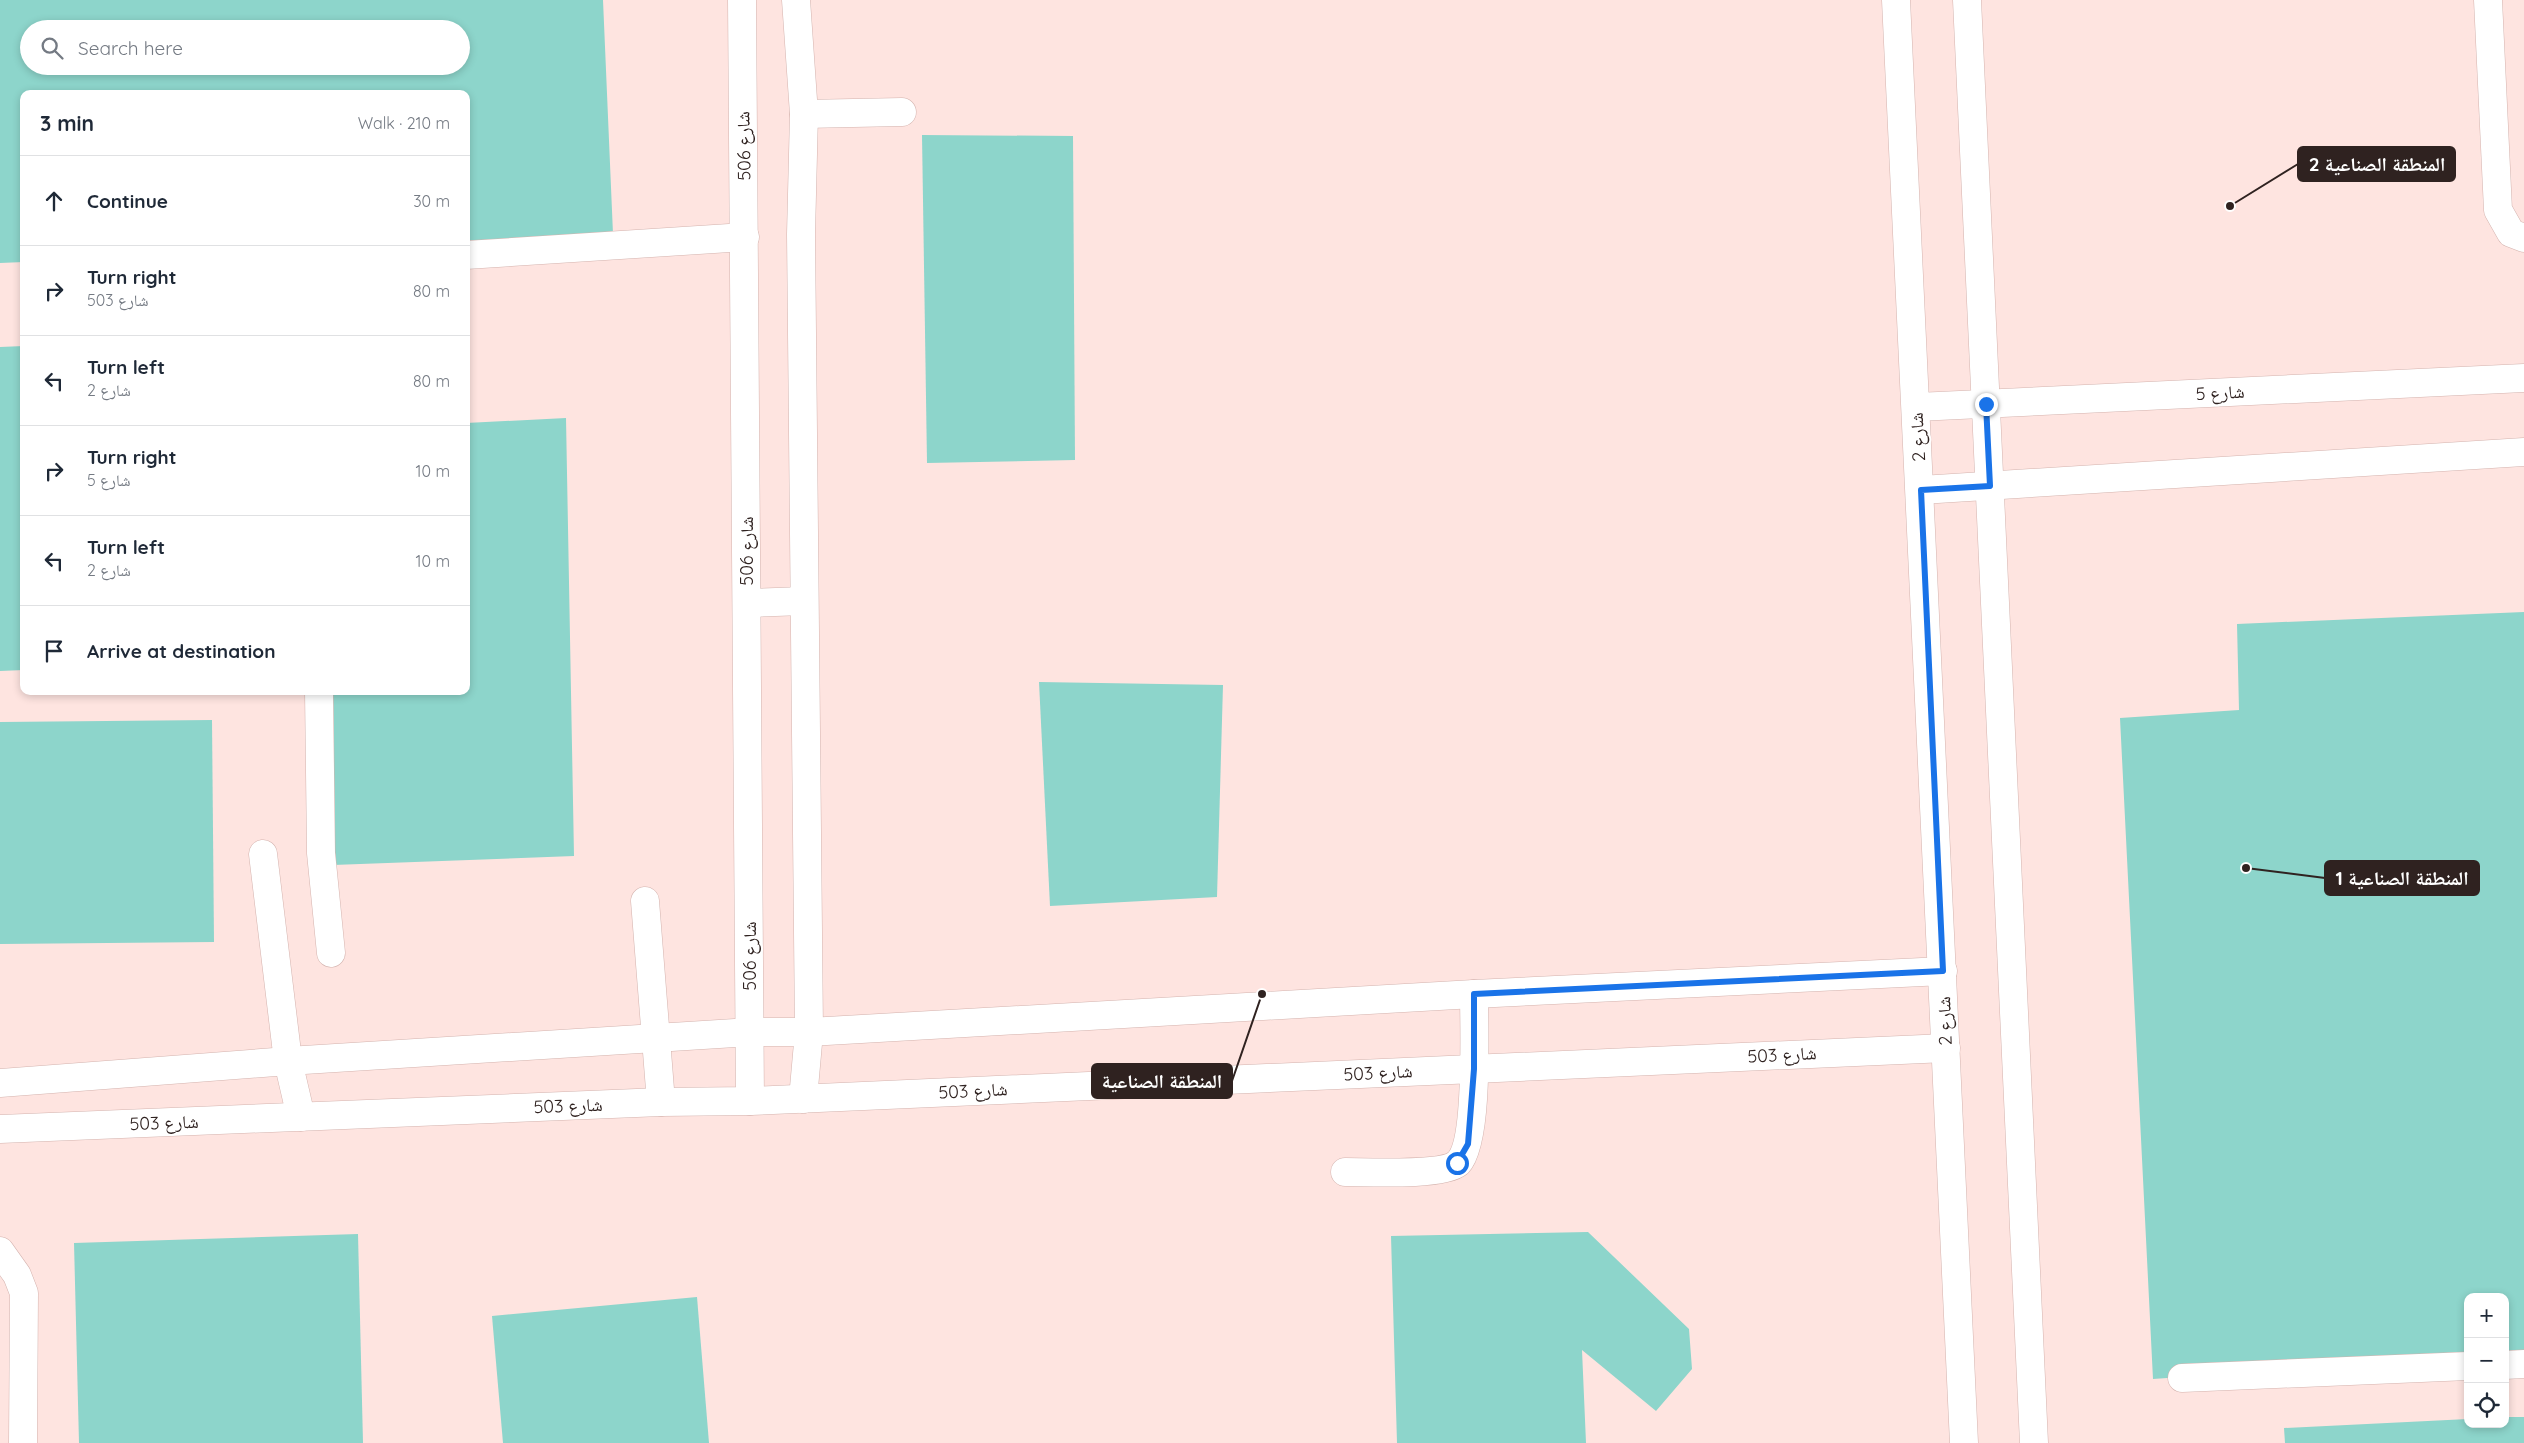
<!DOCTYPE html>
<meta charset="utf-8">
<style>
:root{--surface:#fff;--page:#f6f6f7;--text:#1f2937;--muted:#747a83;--line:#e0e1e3}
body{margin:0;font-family:Quicksand,"Noto Naskh Arabic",sans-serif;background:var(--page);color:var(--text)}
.controls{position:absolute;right:15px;bottom:15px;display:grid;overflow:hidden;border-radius:10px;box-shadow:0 2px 8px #0003}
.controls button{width:45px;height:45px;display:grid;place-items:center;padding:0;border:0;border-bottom:1px solid var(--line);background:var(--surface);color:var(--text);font:25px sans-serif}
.stop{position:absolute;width:15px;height:15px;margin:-11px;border:4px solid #1a73e8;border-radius:50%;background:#fff}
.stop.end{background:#1a73e8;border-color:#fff;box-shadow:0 1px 5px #0008}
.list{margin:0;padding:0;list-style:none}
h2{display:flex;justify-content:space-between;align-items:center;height:65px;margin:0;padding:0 20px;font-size:21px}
h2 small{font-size:16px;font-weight:400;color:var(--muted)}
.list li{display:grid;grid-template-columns:32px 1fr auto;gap:15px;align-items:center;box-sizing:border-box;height:90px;padding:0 20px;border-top:1px solid var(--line)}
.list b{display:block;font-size:19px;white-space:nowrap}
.list p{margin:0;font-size:16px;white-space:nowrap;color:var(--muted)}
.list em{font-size:16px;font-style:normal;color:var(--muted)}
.icon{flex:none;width:28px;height:28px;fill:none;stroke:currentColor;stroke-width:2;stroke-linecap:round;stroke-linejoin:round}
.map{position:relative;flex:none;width:2524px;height:1443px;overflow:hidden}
.search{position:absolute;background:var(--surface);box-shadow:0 2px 8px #0003;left:20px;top:20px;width:450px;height:55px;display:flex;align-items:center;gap:12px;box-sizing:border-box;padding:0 18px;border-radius:28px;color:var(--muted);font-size:19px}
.panel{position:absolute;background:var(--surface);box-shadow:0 2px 8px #0003;left:20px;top:90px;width:450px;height:605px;border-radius:10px}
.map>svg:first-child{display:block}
</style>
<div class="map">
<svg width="2524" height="1443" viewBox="0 0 2524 1443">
<rect width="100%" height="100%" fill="#fceeec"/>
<path fill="#fee4e0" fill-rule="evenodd" d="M0,0H2524V1443H0ZM29,29H461V66H29ZM24,94H466V691H24ZM2468,1297H2505V1424H2468Z"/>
<g fill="#8dd5cb" fill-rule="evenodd">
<path d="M0,0H603L613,234L466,241V94H24V262L0,263ZM29,29H461V66H29Z"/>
<polygon points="922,135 1073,136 1075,460 927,463"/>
<polygon points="24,346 24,670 0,671 0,347"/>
<polygon points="566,418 574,856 333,865 332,691 466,691 466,423"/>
<polygon points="2524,612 2524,1353 2505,1354 2505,1297 2468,1297 2468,1357 2153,1379 2120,718 2239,710 2237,624"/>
<polygon points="1039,682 1223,685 1217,897 1050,906"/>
<polygon points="212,720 214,942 0,944 0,722"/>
<polygon points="1588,1232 1689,1329 1692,1369 1656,1411 1582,1350 1586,1443 1397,1443 1391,1236"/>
<polygon points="358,1234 363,1443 79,1443 74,1243"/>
<polygon points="697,1297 709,1443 503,1443 492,1316"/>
<polygon points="2505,1417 2524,1417 2524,1443 2285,1443 2284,1428 2468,1419 2468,1424 2505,1424"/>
</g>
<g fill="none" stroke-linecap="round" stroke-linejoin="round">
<defs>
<g id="minor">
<polyline points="742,0 750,1101"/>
<polyline points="796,0 804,114 801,234 809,1032 803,1099"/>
<polyline points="1896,0 1964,1443"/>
<polyline points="1967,0 2034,1443"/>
<polyline points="2488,0 2498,210 2511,233 2524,238"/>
<polyline points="804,114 902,112"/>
<polyline points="466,255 745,237"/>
<polyline points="1917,407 2524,378"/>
<polyline points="1921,490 2524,452"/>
<polyline points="747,603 803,601"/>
<polyline points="319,691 321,853 331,953"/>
<polyline points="263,854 288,1061 301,1117"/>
<polyline points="645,901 661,1102"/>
<polyline points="0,1083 288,1061 751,1032 809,1032 1474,994 1943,971"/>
<polyline points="0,1129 661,1102 750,1101 1946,1048"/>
<path d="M1345,1172C1367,1172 1443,1176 1458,1163C1479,1142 1474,1026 1474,994"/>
<polyline points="0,1251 17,1275 24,1293 23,1443"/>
<polyline points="2505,1365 2524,1364"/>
<polyline points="2182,1378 2468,1366"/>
</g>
</defs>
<use href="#minor" stroke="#d4b3ae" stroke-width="29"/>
<use href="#minor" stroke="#fff" stroke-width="28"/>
</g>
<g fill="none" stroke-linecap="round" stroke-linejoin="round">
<polyline stroke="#1a73e8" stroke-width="6" points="1457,1163 1468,1144 1474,1069 1474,994 1943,971 1921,490 1990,486 1986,404"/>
</g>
<g text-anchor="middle" stroke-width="4" stroke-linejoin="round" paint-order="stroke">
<g font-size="18" fill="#2f2220" stroke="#fff">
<text transform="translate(744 146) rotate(-91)" y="6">شارع 506</text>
<text transform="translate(2220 393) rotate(-3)" y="6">شارع 5</text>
<text transform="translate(1918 437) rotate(-93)" y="6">شارع 2</text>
<text transform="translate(747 551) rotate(-90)" y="6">شارع 506</text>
<text transform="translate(750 956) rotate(-90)" y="6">شارع 506</text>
<text transform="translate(1945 1021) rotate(-92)" y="6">شارع 2</text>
<text transform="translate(1782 1055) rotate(-3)" y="6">شارع 503</text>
<text transform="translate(1378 1073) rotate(-3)" y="6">شارع 503</text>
<text transform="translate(973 1091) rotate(-3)" y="6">شارع 503</text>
<text transform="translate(568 1106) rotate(-2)" y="6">شارع 503</text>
<text transform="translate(164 1123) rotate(-2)" y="6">شارع 503</text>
</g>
</g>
<path fill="none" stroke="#2f2220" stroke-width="2" d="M2230 206L2298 164M2246 868L2325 878M1262 994L1232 1081"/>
<g fill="#2f2220" stroke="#fff" stroke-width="2">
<circle cx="2230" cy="206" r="5"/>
<circle cx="2246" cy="868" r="5"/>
<circle cx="1262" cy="994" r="5"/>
</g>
<g fill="#2f2220" stroke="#2f2220" stroke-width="2">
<rect x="2298" y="147" width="157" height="34" rx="5"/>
<rect x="2325" y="861" width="154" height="34" rx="5"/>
<rect x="1092" y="1064" width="140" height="34" rx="5"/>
</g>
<g font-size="19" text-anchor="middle" font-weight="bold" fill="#fff">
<text x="2377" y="171">المنطقة الصناعية 2</text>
<text x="2402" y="885">المنطقة الصناعية 1</text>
<text x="1162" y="1088">المنطقة الصناعية</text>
</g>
</svg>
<div class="controls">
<button>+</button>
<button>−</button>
<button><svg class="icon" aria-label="locate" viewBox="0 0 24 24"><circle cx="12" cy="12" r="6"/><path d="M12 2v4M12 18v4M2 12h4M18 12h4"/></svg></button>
</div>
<div class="stop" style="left:1457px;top:1163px"></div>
<div class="stop end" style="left:1986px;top:404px"></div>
<div class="search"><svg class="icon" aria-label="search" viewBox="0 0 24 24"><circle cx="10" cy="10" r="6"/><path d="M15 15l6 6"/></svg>Search here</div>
<section class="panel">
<h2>3 min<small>Walk · 210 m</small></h2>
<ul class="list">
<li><svg class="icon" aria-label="ahead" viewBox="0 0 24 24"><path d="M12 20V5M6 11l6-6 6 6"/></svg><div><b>Continue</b></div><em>30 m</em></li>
<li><svg class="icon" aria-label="right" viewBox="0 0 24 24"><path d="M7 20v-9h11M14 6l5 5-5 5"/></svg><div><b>Turn right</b><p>شارع 503</p></div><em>80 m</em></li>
<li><svg class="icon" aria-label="left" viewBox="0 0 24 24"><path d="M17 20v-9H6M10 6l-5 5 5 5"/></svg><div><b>Turn left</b><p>شارع 2</p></div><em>80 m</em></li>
<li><svg class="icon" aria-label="right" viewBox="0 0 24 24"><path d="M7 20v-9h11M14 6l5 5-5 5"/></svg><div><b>Turn right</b><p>شارع 5</p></div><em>10 m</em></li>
<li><svg class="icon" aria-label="left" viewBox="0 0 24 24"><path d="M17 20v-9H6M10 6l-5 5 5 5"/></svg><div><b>Turn left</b><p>شارع 2</p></div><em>10 m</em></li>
<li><svg class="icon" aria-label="arrive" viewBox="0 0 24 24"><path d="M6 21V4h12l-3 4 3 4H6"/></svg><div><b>Arrive at destination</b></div></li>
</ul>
</section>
</div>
